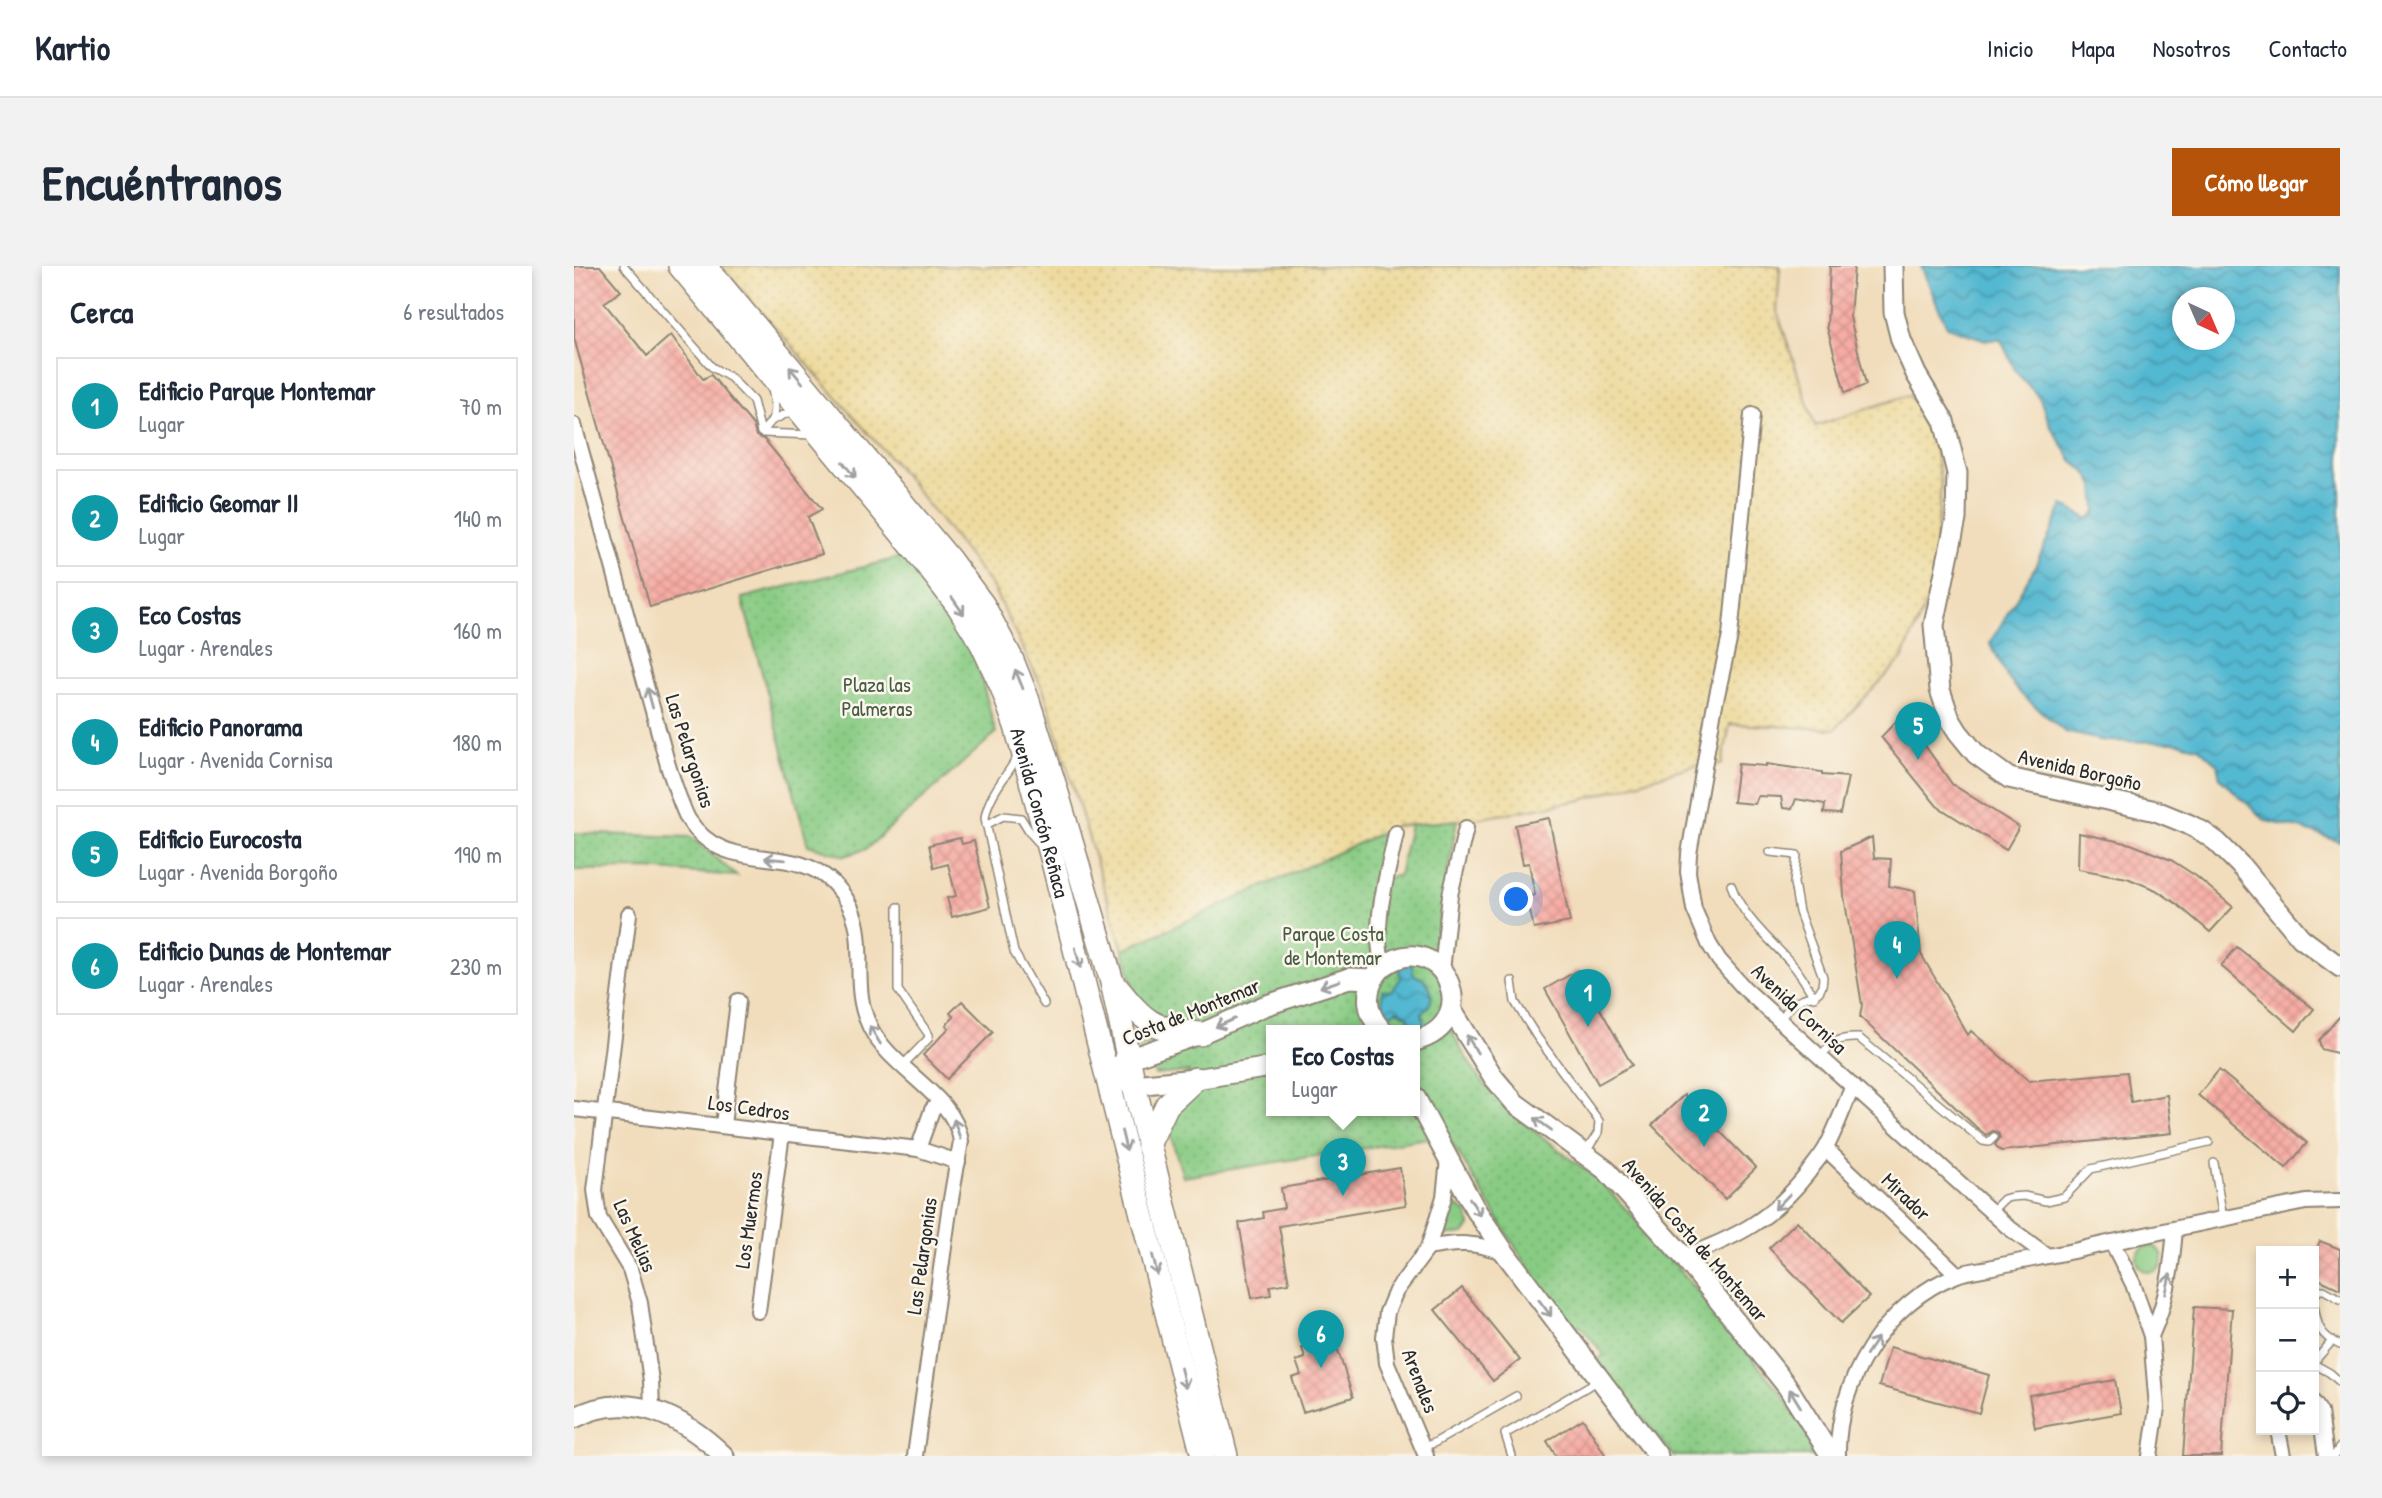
<!DOCTYPE html>
<html lang="es">
<meta charset="utf-8">
<style>
:root{--surface:#fff;--page:#f2f2f3;--text:#1f2937;--muted:#747a83;--line:#e0e1e3;--accent:#b45309}
body{margin:0;font-family:"Patrick Hand",sans-serif;background:var(--page);color:var(--text)}
.controls{position:absolute;right:21px;bottom:21px;display:grid;overflow:hidden;border-radius:0px;box-shadow:0 4px 10px #0003}
.controls button{width:63px;height:63px;display:grid;place-items:center;padding:0;border:0;border-bottom:2px solid var(--line);background:var(--surface);color:var(--text);font:35px sans-serif}
.compass{position:absolute;left:1598px;top:21px;width:63px;height:63px;border-radius:50%;background:var(--surface);box-shadow:0 4px 10px #0003;rotate:136deg}
.you{position:absolute;left:943px;top:634px;width:24px;height:24px;margin:-18px;border:5px solid #fff;border-radius:50%;background:#1a73e8;box-shadow:0 0 0 10px #1a73e833}
.badge{display:grid;place-items:center;width:46px;height:46px;border-radius:50%;background:var(--accent);color:#fff;font-size:23px;font-weight:700}
.pin{position:absolute;translate:-50% -58px;filter:drop-shadow(0 2px 4px #0008)}
.pin::after{content:'';position:absolute;top:37px;width:24px;height:21px;background:inherit;clip-path:polygon(0 0,100% 0,50% 100%)}
.popup{position:absolute;left:692px;top:759px;width:154px;height:91px;box-sizing:border-box;display:grid;place-content:center;border-radius:0px;background:var(--surface);filter:drop-shadow(0 2px 5px #0005);font-size:23px;white-space:nowrap;color:var(--muted)}
.popup b{font-size:26px;color:var(--text)}
.popup::after{content:'';position:absolute;left:50%;top:100%;margin-left:-14px;border:14px solid transparent;border-top-color:var(--surface)}
.list{margin:0;padding:0;list-style:none}
h2{display:flex;justify-content:space-between;align-items:center;height:91px;margin:0;padding:0 28px;font-size:30px}
h2 small{font-size:23px;font-weight:400;color:var(--muted)}
.list li{display:grid;grid-template-columns:46px 1fr auto;gap:21px;align-items:center;box-sizing:border-box;height:98px;margin:0 14px 14px;padding:0 14px;border:2px solid var(--line);border-radius:0px}
.list b{display:block;font-size:26px;white-space:nowrap}
.list p{margin:0;font-size:23px;white-space:nowrap;color:var(--muted)}
.list em{font-size:23px;font-style:normal;color:var(--muted)}
.icon{flex:none;width:38px;height:38px;fill:none;stroke:currentColor;stroke-width:2;stroke-linecap:round;stroke-linejoin:round}
.map{position:relative;flex:none;width:1766px;height:1190px;overflow:hidden;border-radius:0px}
header{display:flex;align-items:center;gap:42px;box-sizing:border-box;height:98px;padding:0 35px;background:var(--surface);border-bottom:2px solid var(--line)}
header strong{font-size:33px}
nav{display:flex;gap:38px;margin-inline-start:auto;font-size:24px}
.intro{display:flex;align-items:center;justify-content:space-between;box-sizing:border-box;height:168px;padding:0 42px}
h1{margin:0;font-size:49px}
.button{padding:18px 32px;border-radius:0px;background:var(--accent);color:#fff;font-size:24px;font-weight:700}
main{display:flex;gap:42px;padding:0 42px}
aside{flex:1;background:var(--surface);border-radius:0px;box-shadow:0 4px 10px #0003}
.map>svg:first-child{display:block}
</style>
<header>
<strong>Kartio</strong>
<nav><a>Inicio</a><a>Mapa</a><a>Nosotros</a><a>Contacto</a></nav>
</header>
<div class="intro"><h1>Encuéntranos</h1><a class="button">Cómo llegar</a></div>
<main>
<aside>
<h2>Cerca<small>6 resultados</small></h2>
<ul class="list">
<li><span class="badge" style="background:#0f9aa8">1</span><div><b>Edificio Parque Montemar</b><p>Lugar</p></div><em>70 m</em></li>
<li><span class="badge" style="background:#0f9aa8">2</span><div><b>Edificio Geomar II</b><p>Lugar</p></div><em>140 m</em></li>
<li><span class="badge" style="background:#0f9aa8">3</span><div><b>Eco Costas</b><p>Lugar · Arenales</p></div><em>160 m</em></li>
<li><span class="badge" style="background:#0f9aa8">4</span><div><b>Edificio Panorama</b><p>Lugar · Avenida Cornisa</p></div><em>180 m</em></li>
<li><span class="badge" style="background:#0f9aa8">5</span><div><b>Edificio Eurocosta</b><p>Lugar · Avenida Borgoño</p></div><em>190 m</em></li>
<li><span class="badge" style="background:#0f9aa8">6</span><div><b>Edificio Dunas de Montemar</b><p>Lugar · Arenales</p></div><em>230 m</em></li>
</ul>
</aside>
<div class="map">
<svg width="1766" height="1190" viewBox="0 0 1766 1190">
<defs>
<pattern id="sand-dots" width="8" height="8" patternUnits="userSpaceOnUse" patternTransform="scale(1.75)"><rect width="8" height="8" fill="#eeda9e"/><path d="M2 2h.1M6 6h.1" fill="none" stroke="#cb8" stroke-width="1.8" stroke-linecap="round"/></pattern>
<pattern id="park-dots" width="8" height="8" patternUnits="userSpaceOnUse" patternTransform="scale(1.75)"><rect width="8" height="8" fill="#88cb83"/><path d="M2 2h.1M6 6h.1" fill="none" stroke="#76ae71" stroke-width="1.8" stroke-linecap="round"/></pattern>
<pattern id="water-waves" width="16" height="10" patternUnits="userSpaceOnUse" patternTransform="scale(1.75)"><rect width="16" height="10" fill="#53b8d1"/><path d="M0 5q4-4 8 0t8 0" fill="none" stroke="#4596aa"/></pattern>
<pattern id="building-cross-hatch" width="8" height="8" patternUnits="userSpaceOnUse" patternTransform="scale(1.75)"><rect width="8" height="8" fill="#f6aca4"/><path d="M0 0l8 8M0 8l8-8" fill="none" stroke="#d3948d"/></pattern>
</defs>
<rect width="100%" height="100%" fill="#fbf7ec"/>
<filter id="ink" filterUnits="userSpaceOnUse"><feTurbulence type="fractalNoise" baseFrequency=".0143" numOctaves="2"/><feDisplacementMap in="SourceGraphic" scale="14" xChannelSelector="R" yChannelSelector="G"/><feConvolveMatrix kernelMatrix="1 2 1 2 8 2 1 2 1" color-interpolation-filters="sRGB"/></filter>
<filter id="wash" filterUnits="userSpaceOnUse"><feTurbulence type="fractalNoise" baseFrequency=".00686" numOctaves="4" result="noise"/><feDisplacementMap in="SourceGraphic" scale="28" xChannelSelector="R" yChannelSelector="G"/><feGaussianBlur stdDeviation="1.57" result="paint"/><feColorMatrix in="noise" values="0 0 0 0 0 0 0 0 0 0 0 0 0 0 0 0 0 1.4 0 .05"/><feComposite in="paint" operator="in"/></filter>
<g filter="url(#wash)">
<rect width="100%" height="100%" fill="#f1ddbc"/>
<g fill="#88cb83" stroke="#5a7b57" stroke-width="2">
<polygon points="557,750 596,773 564,783"/>
<polygon points="884,940 894,948 896,960 890,968 864,970 872,944"/>
<circle cx="1576" cy="993" r="13"/>
</g>
<polygon fill="url(#sand-dots)" stroke="#8c8264" stroke-width="2" points="147,0 1206,0 1203,45 1241,160 1335,129 1359,166 1367,220 1358,324 1328,393 1261,463 1156,458 1148,498 1121,499 1008,534 902,553 822,560 549,684 470,425 418,320 329,207"/>
<g fill="url(#park-dots)" stroke="#5a7b57" stroke-width="2" fill-rule="evenodd">
<polygon points="336,289 400,386 422,467 292,583 270,590 234,579 168,332"/>
<path d="M883,554L859,688L871,717L870,745L884,778L904,811L938,848L1027,916L1092,987L1206,1126L1249,1190H1099L1022,1095L1030,1089L1006,1059L997,1063L951,997L873,869L609,911L594,860L615,806L581,809L577,796L626,778L564,735L549,684L816,563L810,613L825,609L836,559ZM697,764H841V844H697Z"/>
<polygon points="0,567 117,571 163,610 73,603 0,604"/>
</g>
<g fill="url(#water-waves)" stroke="#3f727e" stroke-width="2" fill-rule="evenodd">
<path d="M1347,0H1766V576L1729,563L1692,555L1646,512L1643,498L1624,481L1599,476L1531,475L1491,466L1447,428L1433,411L1416,377L1461,301L1489,239L1514,253L1522,246L1520,219L1512,206L1499,196L1477,161L1465,131L1442,106L1427,74H1412L1373,61ZM1608,32H1650V74H1608Z"/>
<path d="M837,697L840,709C859,715 864,734 848,747L850,759L837,762L834,750L823,744L814,750L808,738V724L818,725L827,712L824,701Z"/>
</g>
<g id="blocks">
<g fill="url(#building-cross-hatch)">
<polygon points="0,0 26,0 47,25 30,37 73,90 97,69 129,113 137,109 179,159 182,170 190,173 248,243 234,251 248,288 76,341 0,72"/>
<polygon points="1256,0 1280,0 1276,51 1292,119 1271,127 1253,61"/>
<polygon points="1329,448 1378,518 1445,561 1432,584 1363,540 1307,471"/>
<polygon points="1164,498 1192,500 1192,498 1248,506 1248,509 1274,511 1266,548 1250,547 1251,538 1222,533 1218,543 1209,542 1207,531 1184,530 1181,538 1159,536"/>
<polygon points="975,552 996,656 960,663 953,631 961,629 955,597 949,598 941,559"/>
<polygon points="1505,567 1557,578 1597,594 1622,610 1659,641 1636,666 1603,638 1582,624 1553,612 1504,603"/>
<polygon points="1298,571 1300,592 1317,593 1315,620 1341,625 1347,688 1394,769 1397,765 1455,815 1553,806 1557,836 1593,829 1598,867 1427,885 1421,879 1426,872 1424,866 1419,865 1412,869 1402,861 1286,751 1288,739 1270,630 1267,585"/>
<polygon points="386,572 388,578 400,575 416,641 378,651 373,632 382,630 374,598 360,602 355,579"/>
<polygon points="1663,681 1740,743 1722,765 1647,700"/>
<polygon points="1004,704 1058,799 1024,818 971,723"/>
<polygon points="388,735 419,766 373,813 349,789 375,762 372,759 380,751 376,747"/>
<polygon points="1766,750 1766,788 1747,783 1745,774"/>
<polygon points="1645,804 1733,877 1712,902 1624,829"/>
<polygon points="1110,829 1182,902 1151,933 1078,859"/>
<polygon points="826,902 832,939 705,960 715,1017 696,1020 697,1029 678,1032 665,957 690,952 689,946 710,942 707,922"/>
<polygon points="1223,955 1295,1031 1267,1057 1195,982"/>
<polygon points="1746,975 1766,983 1766,1023 1740,1011 1740,989"/>
<polygon points="888,1022 946,1094 919,1115 861,1044"/>
<polygon points="1620,1041 1658,1043 1647,1190 1609,1190"/>
<polygon points="757,1063 779,1131 729,1146 718,1112 727,1109 722,1095 731,1092 728,1082 747,1077 744,1068"/>
<polygon points="1316,1081 1415,1109 1405,1147 1305,1120"/>
<polygon points="1541,1114 1547,1147 1461,1162 1455,1129"/>
<polygon points="1009,1153 1032,1190 982,1190 973,1175"/>
</g>
</g>
</g>
<g filter="url(#ink)">
<use href="#blocks" fill-opacity="0" stroke="#8e8474" stroke-width="2"/>
<g fill="none" stroke-linecap="round" stroke-linejoin="round">
<defs>
<g id="lane">
<polyline points="50,0 138,101 157,112 179,135 187,166"/>
<polyline points="197,155 222,143"/>
<path d="M187,166C203,153 203,143 198,124"/>
<polyline points="188,167 239,169"/>
<path d="M444,490C433,510 414,529 411,552L440,686L470,738"/>
<polyline points="412,559 429,550 447,552 457,568 466,578"/>
<path d="M1196,586L1223,589L1220,617L1225,646L1249,711C1248,735 1237,726 1222,736C1216,741 1210,748 1205,754"/>
<path d="M1157,619C1169,652 1195,672 1218,698C1227,708 1233,720 1240,731"/>
<polyline points="324,641 324,724 355,769 354,773 329,799"/>
<polyline points="938,715 941,736 963,771 1025,855 1024,867 1011,887"/>
<path d="M1246,791C1259,776 1263,771 1285,772L1409,875L1415,876L1420,871"/>
<polyline points="1640,897 1649,953"/>
<polyline points="1418,945 1430,933 1437,931 1450,930 1472,935 1490,931 1517,903 1635,876"/>
<polyline points="1740,1030 1745,1024 1750,1024 1766,1033"/>
<path d="M1740,1039C1743,1060 1746,1070 1766,1079"/>
<polyline points="1740,1096 1758,1075"/>
<polyline points="1740,1098 1756,1107 1766,1116"/>
<polyline points="849,1181 860,1177 942,1130"/>
<polyline points="938,1190 931,1168 1025,1114"/>
<polyline points="1760,1190 1766,1181"/>
</g>
<g id="street">
<polyline points="1178,149 1156,370 1140,443 1115,588 1114,606 1120,643 1135,678 1145,694 1170,722 1434,961 1472,989"/>
<path d="M0,159L95,503C101,519 106,538 114,553C152,612 215,574 259,617C305,662 271,711 296,761C317,804 380,828 387,875L375,945L341,1190"/>
<polyline points="55,648 21,924 25,952 56,1003 66,1037 77,1115 78,1143"/>
<path d="M809,700C797,658 814,609 822,567"/>
<polyline points="868,705 876,629 892,562"/>
<polyline points="0,843 344,883 384,896"/>
<polyline points="149,859 164,735"/>
<polyline points="344,883 358,844 365,836"/>
<polyline points="1252,883 1383,1008"/>
<polyline points="1538,976 1559,1018 1577,1070 1583,1142 1576,1190"/>
<path d="M854,982C884,976 901,976 931,987"/>
<path d="M1110,991C1165,970 1197,954 1234,907C1240,898 1248,890 1253,880C1263,861 1270,840 1279,820"/>
<polyline points="184,1045 208,868"/>
<path d="M1577,1070C1593,1035 1598,1001 1601,963"/>
<polyline points="1740,1137 1746,1146 1752,1190"/>
<polyline points="1704,1164 1709,1190"/>
<polyline points="852,1190 813,1097 810,1071 813,1046 822,1025 854,982 870,931 874,894"/>
<path d="M1264,1190C1262,1117 1312,1035 1383,1009C1392,1005 1404,1004 1414,1002C1445,995 1477,990 1508,983C1582,966 1657,951 1732,936L1766,935"/>
</g>
<g id="secondary">
<polyline points="1319,0 1320,46 1327,74 1342,108 1370,155 1383,207 1382,253 1360,359 1366,424 1376,453 1384,466 1402,488 1435,512 1582,545 1614,558 1629,566 1643,576 1668,601 1727,672 1766,701"/>
<polyline points="877,743 920,812 941,837 1032,904 1110,991 1213,1120 1257,1190"/>
<path d="M808,764C796,752 791,735 797,719C801,708 808,700 818,695C871,668 910,757 841,775"/>
<polyline points="543,801 554,793 626,768 690,740 775,712 799,713"/>
<polyline points="548,814 560,819 621,813 697,801"/>
<polyline points="841,831 900,941 931,987 1084,1190"/>
<path d="M0,1152C55,1123 109,1150 150,1190"/>
</g>
<g id="primary">
<path id="s1" d="M106,0L343,286L385,341L408,378L428,421L442,460L477,588L629,1190"/>
<polyline points="131,0 375,293 409,339 437,392 453,432 482,524 538,716 560,819 652,1190"/>
<path d="M540,718C571,756 576,763 626,768"/>
<polyline points="574,879 593,839 621,813"/>
</g>
</defs>
<use href="#lane" stroke="#8e8474" stroke-width="10"/>
<use href="#street" stroke="#8e8474" stroke-width="18"/>
<use href="#secondary" stroke="#8e8474" stroke-width="23"/>
<use href="#primary" stroke="#8e8474" stroke-width="26"/>
<use href="#lane" stroke="#fff" stroke-width="7"/>
<use href="#street" stroke="#fff" stroke-width="14"/>
<use href="#secondary" stroke="#fff" stroke-width="19"/>
<use href="#primary" stroke="#fff" stroke-width="23"/>
</g>
<defs><path id="oneway-shaft" d="M-6 0H5M1.5-3L5.5 0L1.5 3" fill="none" stroke-width="1.6" stroke-linecap="round" stroke-linejoin="round" transform="scale(1.75)"/></defs>
<g stroke="#a0a0a0">
<use href="#oneway-shaft" transform="translate(222 109) rotate(-130)"/>
<use href="#oneway-shaft" transform="translate(275 204) rotate(50)"/>
<use href="#oneway-shaft" transform="translate(384 340) rotate(55)"/>
<use href="#oneway-shaft" transform="translate(445 413) rotate(-112)"/>
<use href="#oneway-shaft" transform="translate(76 432) rotate(-105)"/>
<use href="#oneway-shaft" transform="translate(201 593) rotate(-175)"/>
<use href="#oneway-shaft" transform="translate(504 692) rotate(75)"/>
<use href="#oneway-shaft" transform="translate(756 718) rotate(161)"/>
<use href="#oneway-shaft" transform="translate(651 757) rotate(156)"/>
<use href="#oneway-shaft" transform="translate(301 769) rotate(-121)"/>
<use href="#oneway-shaft" transform="translate(898 778) rotate(-121)"/>
<use href="#oneway-shaft" transform="translate(969 858) rotate(-144)"/>
<use href="#oneway-shaft" transform="translate(383 863) rotate(-108)"/>
<use href="#oneway-shaft" transform="translate(550 875) rotate(76)"/>
<use href="#oneway-shaft" transform="translate(1208 936) rotate(134)"/>
<use href="#oneway-shaft" transform="translate(901 941) rotate(58)"/>
<use href="#oneway-shaft" transform="translate(581 999) rotate(76)"/>
<use href="#oneway-shaft" transform="translate(1594 1018) rotate(-77)"/>
<use href="#oneway-shaft" transform="translate(971 1042) rotate(53)"/>
<use href="#oneway-shaft" transform="translate(1298 1080) rotate(-56)"/>
<use href="#oneway-shaft" transform="translate(609 1112) rotate(76)"/>
<use href="#oneway-shaft" transform="translate(1221 1132) rotate(-122)"/>
</g>
</g>
<g text-anchor="middle" stroke-width="5" stroke-linejoin="round" paint-order="stroke">
<g font-size="21" fill="#475b45" stroke="#fbf7ec">
<text x="303" y="426">Plaza las<tspan x="303" dy="24">Palmeras</tspan></text>
<text x="759" y="675">Parque Costa<tspan x="759" dy="24">de Montemar</tspan></text>
</g>
<g font-size="21" fill="#2b2b2b" stroke="#fbf7ec">
<text transform="translate(116 485) rotate(72)" y="7">Las Pelargonias</text>
<text transform="translate(1506 504) rotate(13)" y="7">Avenida Borgoño</text>
<text dy="7" stroke="none"><textPath href="#s1" startOffset="663">Avenida Concón Reñaca</textPath></text>
<text transform="translate(1225 743) rotate(43)" y="7">Avenida Cornisa</text>
<text transform="translate(617 746) rotate(-22)" y="7">Costa de Montemar</text>
<text transform="translate(175 842) rotate(8)" y="7">Los Cedros</text>
<text transform="translate(1332 931) rotate(44)" y="7">Mirador</text>
<text transform="translate(175 954) rotate(-82)" y="7">Los Muermos</text>
<text transform="translate(61 970) rotate(66)" y="7">Las Melias</text>
<text transform="translate(1121 974) rotate(49)" y="7">Avenida Costa de Montemar</text>
<text transform="translate(348 990) rotate(-82)" y="7">Las Pelargonias</text>
<text transform="translate(846 1115) rotate(69)" y="7">Arenales</text>
</g>
</g>
</svg>
<div class="controls">
<button>+</button>
<button>−</button>
<button><svg class="icon" aria-label="locate" viewBox="0 0 24 24"><circle cx="12" cy="12" r="6"/><path d="M12 2v4M12 18v4M2 12h4M18 12h4"/></svg></button>
</div>
<svg class="compass" viewBox="-18 -18 36 36"><path d="M0-13l5 13h-10z" fill="#e53935"/><path d="M0 13l5-13h-10z" fill="#747a83"/></svg>
<div class="you"></div>
<div class="pin badge" style="left:1014px;top:761px;background:#0f9aa8">1</div>
<div class="pin badge" style="left:1130px;top:881px;background:#0f9aa8">2</div>
<div class="pin badge" style="left:769px;top:930px;background:#0f9aa8">3</div>
<div class="popup"><b>Eco Costas</b>Lugar</div>
<div class="pin badge" style="left:1323px;top:713px;background:#0f9aa8">4</div>
<div class="pin badge" style="left:1344px;top:494px;background:#0f9aa8">5</div>
<div class="pin badge" style="left:747px;top:1102px;background:#0f9aa8">6</div>
</div>
</main>
